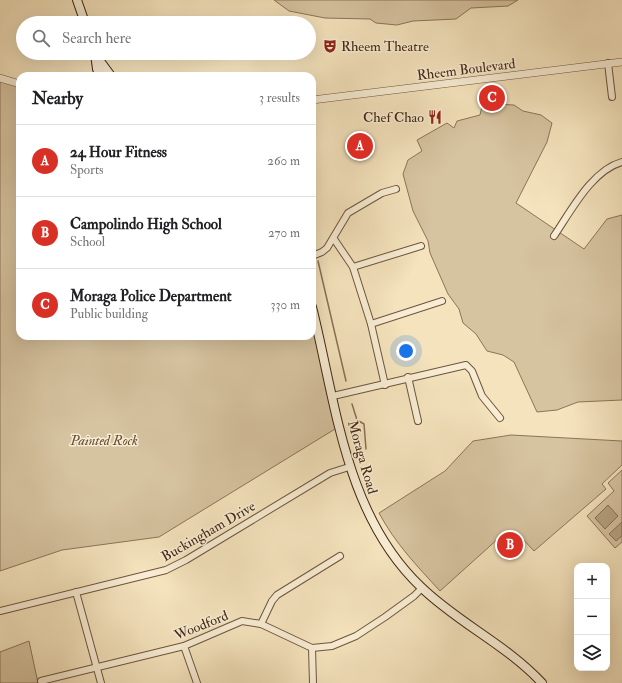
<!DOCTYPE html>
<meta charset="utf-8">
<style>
:root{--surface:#fff;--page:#f2f2f2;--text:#202124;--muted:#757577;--line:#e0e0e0;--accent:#d93025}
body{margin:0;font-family:"IM FELL Double Pica",serif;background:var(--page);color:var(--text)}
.controls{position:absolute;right:12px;bottom:12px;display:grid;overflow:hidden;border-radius:8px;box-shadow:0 4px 16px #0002}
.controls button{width:36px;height:36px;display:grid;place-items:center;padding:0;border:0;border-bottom:1px solid var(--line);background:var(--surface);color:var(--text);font:20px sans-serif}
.you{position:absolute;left:406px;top:351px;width:14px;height:14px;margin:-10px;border:3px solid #fff;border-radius:50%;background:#1a73e8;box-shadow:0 0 0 6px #1a73e833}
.badge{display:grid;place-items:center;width:26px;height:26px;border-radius:50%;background:var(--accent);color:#fff;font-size:13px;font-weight:700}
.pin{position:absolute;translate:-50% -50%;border:2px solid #fff;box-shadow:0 1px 4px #0006}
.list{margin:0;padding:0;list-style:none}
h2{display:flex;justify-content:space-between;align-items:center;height:52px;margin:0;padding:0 16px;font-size:17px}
h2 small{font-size:13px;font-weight:400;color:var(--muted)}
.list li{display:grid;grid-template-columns:26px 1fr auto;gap:12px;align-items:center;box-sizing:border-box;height:72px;padding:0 16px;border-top:1px solid var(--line)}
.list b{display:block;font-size:15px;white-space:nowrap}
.list p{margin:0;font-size:13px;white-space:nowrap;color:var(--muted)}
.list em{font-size:13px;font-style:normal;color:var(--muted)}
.icon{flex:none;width:22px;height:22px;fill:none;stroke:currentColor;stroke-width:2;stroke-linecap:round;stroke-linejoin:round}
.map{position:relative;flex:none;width:622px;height:683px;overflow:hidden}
.search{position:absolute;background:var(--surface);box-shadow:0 4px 16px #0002;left:16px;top:16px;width:300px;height:44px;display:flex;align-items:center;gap:10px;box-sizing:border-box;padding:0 14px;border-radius:22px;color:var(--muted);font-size:15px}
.panel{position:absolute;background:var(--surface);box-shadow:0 4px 16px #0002;left:16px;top:72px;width:300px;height:268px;border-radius:12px}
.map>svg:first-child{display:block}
</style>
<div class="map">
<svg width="622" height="683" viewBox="0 0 622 683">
<rect width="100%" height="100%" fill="#f4e3bd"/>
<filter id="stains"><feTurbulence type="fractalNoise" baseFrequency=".005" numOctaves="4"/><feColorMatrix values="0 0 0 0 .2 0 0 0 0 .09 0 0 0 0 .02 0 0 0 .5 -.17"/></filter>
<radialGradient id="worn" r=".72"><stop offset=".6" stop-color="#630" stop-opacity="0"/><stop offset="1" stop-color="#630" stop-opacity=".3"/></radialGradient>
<g fill="#d6c3a0" stroke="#8c7458">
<polygon points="274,0 518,0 508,6 471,8 456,19 413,21 397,25 376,23 370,19 325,18 289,11"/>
<polygon points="0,78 20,84 20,336 312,336 312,307 340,426 159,537 62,550 0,571"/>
<polygon points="495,104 514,105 523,111 541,115 552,123 547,142 516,203 584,249 607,219 622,215 622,400 578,402 557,410 537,412 514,362 503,355 487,351 476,334 463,323 459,309 448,294 430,253 428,241 413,211 403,174 408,160 422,151 417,140 447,123 454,128 457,121 480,115 482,106"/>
<path d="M511,435L622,441V465L602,484L606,489L534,551L518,534L514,536L506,535L500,537L440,591C417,566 395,543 379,513L445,471L473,441Z"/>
<polygon points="622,470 622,542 615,548 587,516 614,491 608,483"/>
<polygon points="29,641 38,683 0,683 0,652"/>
</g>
<g fill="#b7a383" stroke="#887155">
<polygon points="608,505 618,516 605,529 595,518"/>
<polygon points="622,522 622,536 616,541 609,534"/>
</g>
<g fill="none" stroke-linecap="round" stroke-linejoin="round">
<g stroke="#887155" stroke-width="1.5">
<polyline points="318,261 346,381"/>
<polyline points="352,404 357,420 364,424 366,449"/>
</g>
<defs>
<g id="minor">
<polyline points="608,63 612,97"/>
<path d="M554,236C571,211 592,170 622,162"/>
<polyline points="334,239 353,267 371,324 385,385"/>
<polyline points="312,256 322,252 327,248 348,213 382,193 396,189"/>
<polyline points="353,267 421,246"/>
<polyline points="371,324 442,301"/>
<polyline points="408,377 418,421"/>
<polyline points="333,396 466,365 472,371 482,396 500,418"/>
<polyline points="76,592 101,683"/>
<polyline points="0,611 166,570 186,560 330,473 349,467"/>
<polyline points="261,624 272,601 277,595 340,556"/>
<polyline points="184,646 197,683"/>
<polyline points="312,648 313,683"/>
<polyline points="41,681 184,646 242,621 261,624 312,648 332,646 356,636 385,617 414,596 422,588"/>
</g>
<g id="tertiary">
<polyline points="0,78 20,84"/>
<polyline points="312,100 622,62"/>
</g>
<g id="secondary">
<polyline points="77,0 85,23"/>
<polyline points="94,53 111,76"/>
<polyline points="95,54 97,69 101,76"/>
<path d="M312,307C336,403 345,515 421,587C458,623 507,645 542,683"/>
</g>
</defs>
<use href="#minor" stroke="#6e553c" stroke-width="8"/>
<use href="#tertiary" stroke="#6e553c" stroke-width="8"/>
<use href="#secondary" stroke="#412611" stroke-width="10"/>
<use href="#minor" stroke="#f8edd4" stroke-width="6"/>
<use href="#tertiary" stroke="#f8edd4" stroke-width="7"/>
<use href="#secondary" stroke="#f8edd4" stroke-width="8"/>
</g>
<defs>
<symbol id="theatre-bare" viewBox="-9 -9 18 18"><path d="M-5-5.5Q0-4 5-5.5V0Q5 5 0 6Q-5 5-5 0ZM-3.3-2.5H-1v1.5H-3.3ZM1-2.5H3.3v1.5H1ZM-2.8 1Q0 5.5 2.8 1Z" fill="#8f2418" stroke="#f8edd4" stroke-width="2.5" paint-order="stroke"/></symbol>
<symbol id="restaurant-bare" viewBox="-9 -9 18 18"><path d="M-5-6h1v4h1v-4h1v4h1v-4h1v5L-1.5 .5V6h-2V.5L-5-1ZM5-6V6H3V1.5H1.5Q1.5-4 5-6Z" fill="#8f2418" stroke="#f8edd4" stroke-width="2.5" paint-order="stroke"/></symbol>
</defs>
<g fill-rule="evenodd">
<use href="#theatre-bare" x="320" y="36" width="20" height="20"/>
<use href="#restaurant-bare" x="425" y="107" width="20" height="20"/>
</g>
<g text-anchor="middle" stroke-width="3" stroke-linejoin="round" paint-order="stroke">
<g font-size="14" fill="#412611" stroke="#f8edd4" text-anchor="start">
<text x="341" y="51">Rheem Theatre</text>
<text x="424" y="122" text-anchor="end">Chef Chao</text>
</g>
<g font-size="14" fill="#412611" stroke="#f8edd4">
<text transform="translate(466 69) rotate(-7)" y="5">Rheem Boulevard</text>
<text transform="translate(363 457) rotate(74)" y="5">Moraga Road</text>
<text transform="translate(208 531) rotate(-30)" y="5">Buckingham Drive</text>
<text transform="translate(201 625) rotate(-22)" y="5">Woodford</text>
</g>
<g font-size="14" font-style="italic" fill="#664d35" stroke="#f8edd4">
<text x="104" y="445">Painted Rock</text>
</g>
</g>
<rect width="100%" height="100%" filter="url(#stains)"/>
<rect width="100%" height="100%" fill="url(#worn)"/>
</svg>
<div class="controls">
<button>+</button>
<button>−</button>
<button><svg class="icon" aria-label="layers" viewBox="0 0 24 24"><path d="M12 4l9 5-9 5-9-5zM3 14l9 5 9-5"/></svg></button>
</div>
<div class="you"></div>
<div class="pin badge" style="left:360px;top:146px">A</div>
<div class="pin badge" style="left:510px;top:545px">B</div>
<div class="pin badge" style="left:492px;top:98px">C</div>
<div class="search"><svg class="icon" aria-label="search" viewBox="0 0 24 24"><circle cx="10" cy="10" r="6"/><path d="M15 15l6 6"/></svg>Search here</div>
<section class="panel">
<h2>Nearby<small>3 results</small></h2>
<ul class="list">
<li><span class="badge">A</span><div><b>24 Hour Fitness</b><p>Sports</p></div><em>260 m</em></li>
<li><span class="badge">B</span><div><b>Campolindo High School</b><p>School</p></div><em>270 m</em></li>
<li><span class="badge">C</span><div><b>Moraga Police Department</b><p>Public building</p></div><em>330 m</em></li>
</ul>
</section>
</div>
